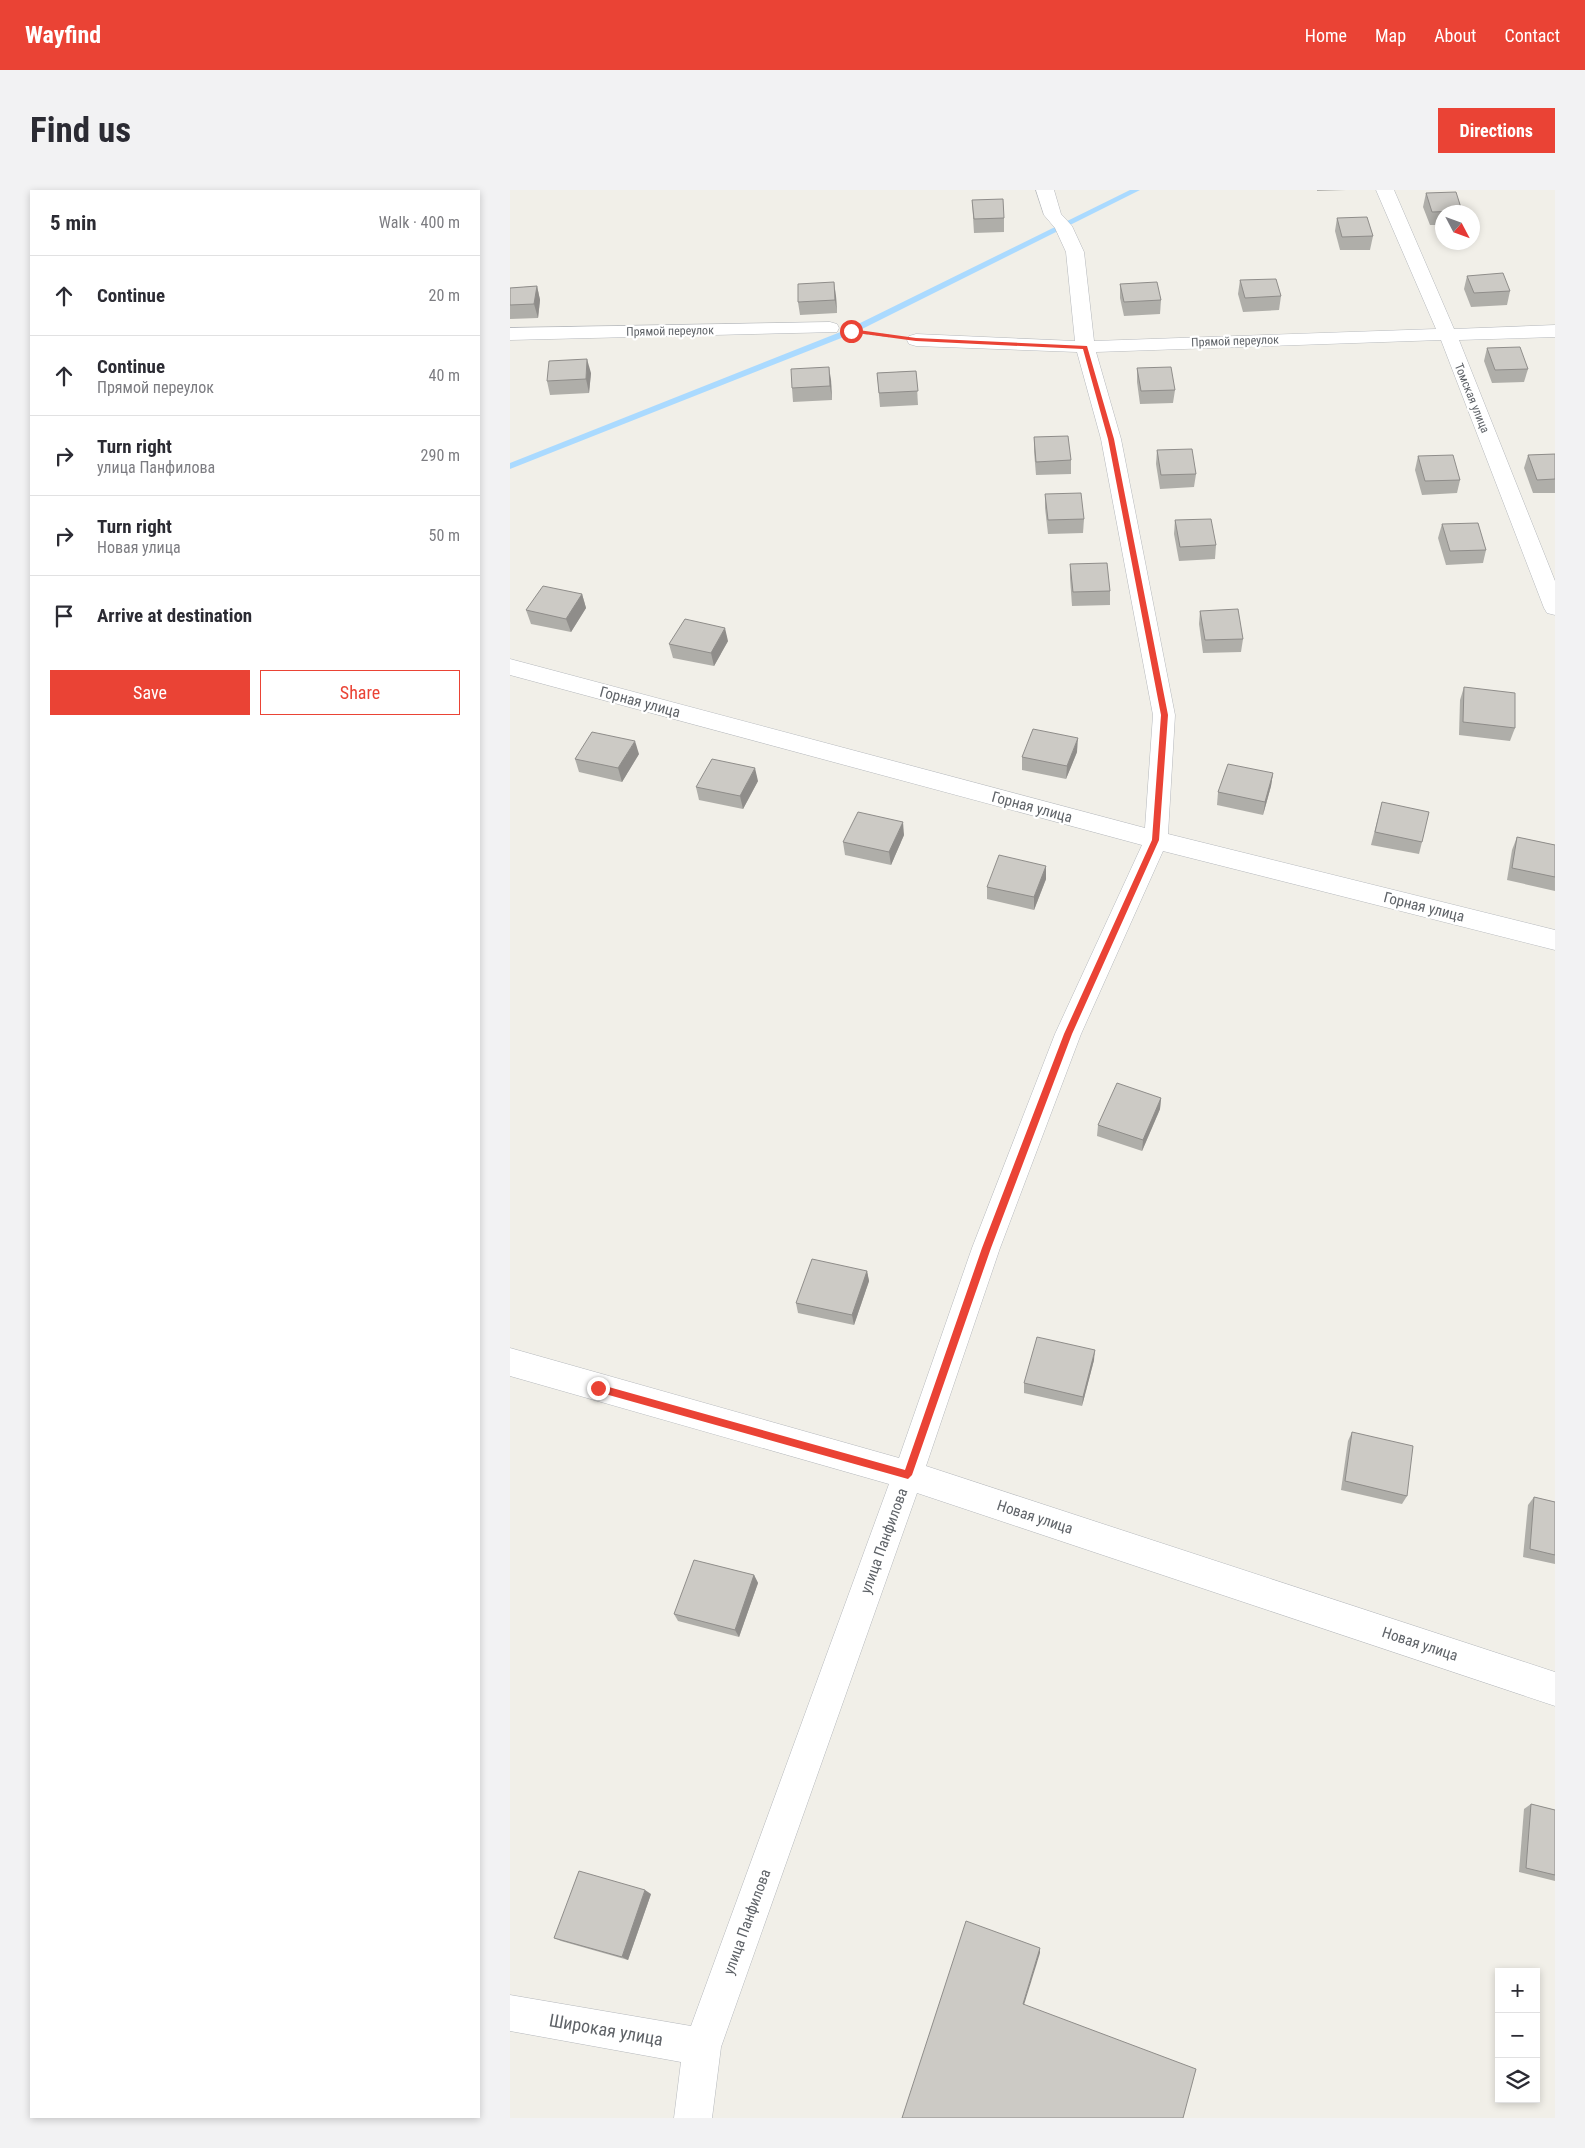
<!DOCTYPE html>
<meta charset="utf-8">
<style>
:root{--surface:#fff;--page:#f2f2f3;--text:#2b2b33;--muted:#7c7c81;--line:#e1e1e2;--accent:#ea4335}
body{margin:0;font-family:"Roboto Condensed",sans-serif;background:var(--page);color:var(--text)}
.controls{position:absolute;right:15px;bottom:15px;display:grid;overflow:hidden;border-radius:0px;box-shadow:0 2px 8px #0003}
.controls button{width:45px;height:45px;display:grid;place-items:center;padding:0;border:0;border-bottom:1px solid var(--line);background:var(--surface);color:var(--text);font:25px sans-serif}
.compass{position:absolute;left:925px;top:15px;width:45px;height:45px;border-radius:50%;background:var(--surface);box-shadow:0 2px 8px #0003;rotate:131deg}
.stop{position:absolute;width:15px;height:15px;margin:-11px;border:4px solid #ea4335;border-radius:50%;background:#fff}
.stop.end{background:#ea4335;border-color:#fff;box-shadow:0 1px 5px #0008}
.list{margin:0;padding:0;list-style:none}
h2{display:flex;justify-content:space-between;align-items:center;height:65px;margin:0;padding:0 20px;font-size:21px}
h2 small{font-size:16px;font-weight:400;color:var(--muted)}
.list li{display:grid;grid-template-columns:32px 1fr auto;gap:15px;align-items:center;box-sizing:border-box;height:80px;padding:0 20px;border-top:1px solid var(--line)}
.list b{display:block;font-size:19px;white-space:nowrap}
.list p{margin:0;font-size:16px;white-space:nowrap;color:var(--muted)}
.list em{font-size:16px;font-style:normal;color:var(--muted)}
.actions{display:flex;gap:10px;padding:15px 20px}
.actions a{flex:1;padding:11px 0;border:1px solid var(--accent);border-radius:0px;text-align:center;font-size:18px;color:var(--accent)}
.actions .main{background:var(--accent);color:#fff}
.icon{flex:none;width:28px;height:28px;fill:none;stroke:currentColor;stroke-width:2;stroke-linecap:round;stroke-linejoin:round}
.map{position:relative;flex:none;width:1045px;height:1928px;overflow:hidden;border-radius:0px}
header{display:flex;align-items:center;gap:30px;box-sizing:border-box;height:70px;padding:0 25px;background:var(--accent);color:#fff}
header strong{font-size:24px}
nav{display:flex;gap:28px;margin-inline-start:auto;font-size:18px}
.intro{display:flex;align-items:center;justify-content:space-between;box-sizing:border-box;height:120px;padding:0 30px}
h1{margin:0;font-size:35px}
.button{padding:12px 22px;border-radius:0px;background:var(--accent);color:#fff;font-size:18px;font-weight:700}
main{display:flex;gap:30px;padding:0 30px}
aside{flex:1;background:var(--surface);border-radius:0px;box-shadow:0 2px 8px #0003}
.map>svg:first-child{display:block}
</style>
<header>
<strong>Wayfind</strong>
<nav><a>Home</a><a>Map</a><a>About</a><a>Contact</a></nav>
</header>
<div class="intro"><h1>Find us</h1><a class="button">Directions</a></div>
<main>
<aside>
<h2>5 min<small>Walk · 400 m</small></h2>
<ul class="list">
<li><svg class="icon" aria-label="ahead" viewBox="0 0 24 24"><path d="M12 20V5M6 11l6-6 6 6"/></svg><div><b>Continue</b></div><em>20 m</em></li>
<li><svg class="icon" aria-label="ahead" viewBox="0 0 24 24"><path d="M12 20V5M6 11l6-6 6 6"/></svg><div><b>Continue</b><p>Прямой переулок</p></div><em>40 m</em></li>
<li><svg class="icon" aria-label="right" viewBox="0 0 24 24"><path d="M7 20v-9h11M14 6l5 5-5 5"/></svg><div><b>Turn right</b><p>улица Панфилова</p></div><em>290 m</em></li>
<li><svg class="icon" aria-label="right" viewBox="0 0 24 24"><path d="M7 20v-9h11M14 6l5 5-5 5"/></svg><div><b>Turn right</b><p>Новая улица</p></div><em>50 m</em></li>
<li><svg class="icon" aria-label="arrive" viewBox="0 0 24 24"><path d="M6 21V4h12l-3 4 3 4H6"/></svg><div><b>Arrive at destination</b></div></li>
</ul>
<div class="actions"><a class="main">Save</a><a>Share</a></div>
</aside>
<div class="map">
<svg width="1045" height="1928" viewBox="0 0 1045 1928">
<rect width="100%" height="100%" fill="#f1efe8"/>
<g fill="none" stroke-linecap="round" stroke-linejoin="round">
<polygon fill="#aadaff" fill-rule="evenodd" points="620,0 630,0 344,143 0,279 0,273 338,139"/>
<defs>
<g id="minor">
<polygon points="526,0 544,0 551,24 562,36 574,62 584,151 926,139 866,0 884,0 944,139 1045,135 1045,147 949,150 1045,391 1045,425 1037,423 1034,418 931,150 586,162 611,249 665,525 658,644 1045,740 1045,760 653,661 571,844 490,1058 416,1276 1045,1482 1045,1516 407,1303 211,1857 202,1928 164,1928 171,1872 0,1841 0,1805 181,1836 379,1294 0,1186 0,1158 389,1268 462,1058 545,844 632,655 0,485 0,469 635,638 643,525 591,249 567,162 406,156 399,154 397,150 399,146 406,144 565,151 556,62 545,38 534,25"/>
<polygon points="320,132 327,134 329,138 327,142 0,150 0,138"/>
</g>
</defs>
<use href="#minor" stroke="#b5b8bc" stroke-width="1"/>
<polyline stroke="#9cc7a9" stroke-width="2.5" stroke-dasharray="4 2" stroke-linecap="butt" points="348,142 379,146"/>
<use href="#minor" fill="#fff" fill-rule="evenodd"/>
</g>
<g fill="#afaea9">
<polygon points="807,0 836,0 807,1"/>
<polygon points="916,3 952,21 952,22 932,22 932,35 920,35 913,17"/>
<polygon points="462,10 494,28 494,42 464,43"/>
<polygon points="827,28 863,46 860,60 830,60 825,41"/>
<polygon points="957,86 1000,101 997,115 961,117 954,99"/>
<polygon points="730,90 771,106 769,120 733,122 728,104"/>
<polygon points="610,94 651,110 650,124 614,126 610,108"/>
<polygon points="27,96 30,110 28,128 0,129 0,98"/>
<polygon points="326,106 327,123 290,125 288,112"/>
<polygon points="977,158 1018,179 1014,192 982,193 974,171"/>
<polygon points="627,178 665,200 663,213 630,214 627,192"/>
<polygon points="406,181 408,215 370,217 367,183"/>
<polygon points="81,183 79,203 40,205 37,191"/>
<polygon points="321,190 322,210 283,212 282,198"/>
<polygon points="524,247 561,270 561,284 526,285 524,261"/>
<polygon points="647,260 686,284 684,297 650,299 646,274"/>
<polygon points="1045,264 1045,303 1023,303 1014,278 1018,265"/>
<polygon points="908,266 950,290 947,303 912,305 905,280"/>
<polygon points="535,304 574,329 573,343 538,344 535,318"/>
<polygon points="665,330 706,355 705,369 669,371 664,344"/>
<polygon points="932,334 976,360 973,373 936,375 928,348"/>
<polygon points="560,374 600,401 600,415 562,416 560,388"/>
<polygon points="72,404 76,418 61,442 21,434 16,420"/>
<polygon points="690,421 733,449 731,462 693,463 689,434"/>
<polygon points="218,451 204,476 163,468 159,454"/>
<polygon points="954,497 1005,538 1000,551 949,545 950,510"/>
<polygon points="567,562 556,589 512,580 512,567"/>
<polygon points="129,564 112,592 69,582 65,569"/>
<polygon points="763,583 761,596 753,625 707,615 708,602"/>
<polygon points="248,591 233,619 189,610 186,597"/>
<polygon points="872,612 912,652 909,664 861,655"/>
<polygon points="394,645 381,675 335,665 333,652"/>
<polygon points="1007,647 1045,655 1045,701 997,690 1002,660"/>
<polygon points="536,676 536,689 524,720 477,709 477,697"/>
<polygon points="651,908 650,919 632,961 587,946 588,935"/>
<polygon points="357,1081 359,1091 344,1135 288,1123 286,1113"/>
<polygon points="584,1170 572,1216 514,1203 514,1193"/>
<polygon points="842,1242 897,1306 892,1314 831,1300 838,1251"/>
<polygon points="1024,1307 1045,1312 1045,1374 1013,1367 1018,1315"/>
<polygon points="244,1385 248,1393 229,1447 168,1431 164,1424"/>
<polygon points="1021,1614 1045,1620 1045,1691 1009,1682 1014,1619"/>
<polygon points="141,1704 118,1770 51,1751 44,1748"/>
</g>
<g fill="#8f8d8a">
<polygon points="324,92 326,106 327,123 325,110"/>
<polygon points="27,96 30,110 28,128 24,114"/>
<polygon points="77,169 81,183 79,203 76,189"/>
<polygon points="319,177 321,190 322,210 320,196"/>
<polygon points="72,404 76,418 61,442 56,429"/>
<polygon points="215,438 218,451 204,476 201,463"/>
<polygon points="568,548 567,562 556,589 557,576"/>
<polygon points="125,551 129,564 112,592 108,578"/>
<polygon points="245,578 248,591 233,619 230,606"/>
<polygon points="763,583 761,596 753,625 755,612"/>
<polygon points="393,632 394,645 381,675 379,662"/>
<polygon points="536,676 536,689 524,720 524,707"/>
<polygon points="651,908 650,919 632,961 633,950"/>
<polygon points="357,1081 359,1091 344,1135 342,1125"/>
<polygon points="585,1160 584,1170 572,1216 573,1207"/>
<polygon points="244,1385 248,1393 229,1447 225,1440"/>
<polygon points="135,1700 141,1704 118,1770 112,1767"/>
<polygon points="530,1758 530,1763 513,1818 513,1814"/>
</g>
<g fill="#cccac5" stroke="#8f8d8a">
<polygon points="946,2 952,21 922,22 916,3"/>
<polygon points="493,9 494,28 464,29 462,10"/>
<polygon points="857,27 863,46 832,47 827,28"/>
<polygon points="993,83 1000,101 964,103 957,86"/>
<polygon points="766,89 771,106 735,108 730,90"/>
<polygon points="324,92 325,110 288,112 288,94"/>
<polygon points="647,92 651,110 614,112 610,94"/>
<polygon points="27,96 24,114 0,115 0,98"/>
<polygon points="1010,157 1018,179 985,180 977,158"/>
<polygon points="77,169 76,189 37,191 39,171"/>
<polygon points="319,177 320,196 282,198 281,179"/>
<polygon points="661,177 665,200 631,201 627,178"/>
<polygon points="406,181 408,201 369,203 367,183"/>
<polygon points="558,246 561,270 526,272 524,247"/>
<polygon points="682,259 686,284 651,285 647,260"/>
<polygon points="1045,264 1045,289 1027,290 1018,265"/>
<polygon points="943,265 950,290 915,291 908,266"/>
<polygon points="571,303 574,329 538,330 535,304"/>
<polygon points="701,329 706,355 670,357 665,330"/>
<polygon points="968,333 976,360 940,361 932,334"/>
<polygon points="597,373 600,401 563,402 560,374"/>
<polygon points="33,396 72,404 56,429 16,420"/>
<polygon points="728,419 733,449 695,450 690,421"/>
<polygon points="175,429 215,438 201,463 159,454"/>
<polygon points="954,497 1005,503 1005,538 953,532"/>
<polygon points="523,539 568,548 557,576 512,567"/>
<polygon points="82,542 125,551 108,578 65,569"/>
<polygon points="202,569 245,578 230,606 186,597"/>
<polygon points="718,574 763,583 755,612 708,602"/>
<polygon points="872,612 919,622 912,652 865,642"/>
<polygon points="348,622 393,632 379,662 333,652"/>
<polygon points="1007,647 1045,655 1045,687 1002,678"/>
<polygon points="489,665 536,676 524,707 477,697"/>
<polygon points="607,893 651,908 633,950 588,935"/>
<polygon points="302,1069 357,1081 342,1125 286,1113"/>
<polygon points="527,1147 585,1160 573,1207 514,1193"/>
<polygon points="842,1242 903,1256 897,1306 835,1291"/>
<polygon points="1024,1307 1045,1312 1045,1365 1020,1359"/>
<polygon points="184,1370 244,1385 225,1440 164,1424"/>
<polygon points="1021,1614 1045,1620 1045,1685 1016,1678"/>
<polygon points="69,1681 135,1700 112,1767 44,1748"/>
<polygon points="456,1731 530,1758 513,1814 686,1879 673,1928 392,1928"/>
</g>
<polygon fill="#ea4335" points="341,139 406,148 577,156 604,249 658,525 649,650 562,844 481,1058 402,1285 398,1289 88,1202 83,1198 88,1194 395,1280 472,1058 554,844 642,650 651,525 598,249 573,159 406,151 339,142"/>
<g text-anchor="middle" stroke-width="4.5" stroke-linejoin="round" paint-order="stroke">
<g font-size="12" fill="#5f6368" stroke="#fff">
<text transform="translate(160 141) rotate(-1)" y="4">Прямой переулок</text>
<text transform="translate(725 151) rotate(-2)" y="4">Прямой переулок</text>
<text transform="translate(962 208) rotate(68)" y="4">Томская улица</text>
</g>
<g font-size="15" fill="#5f6368" stroke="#fff">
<text transform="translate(130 512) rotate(15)" y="5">Горная улица</text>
<text transform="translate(522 617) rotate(15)" y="5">Горная улица</text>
<text transform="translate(914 717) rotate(14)" y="5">Горная улица</text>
<text transform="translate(525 1327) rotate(18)" y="5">Новая улица</text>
<text transform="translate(374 1351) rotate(-70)" y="5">улица Панфилова</text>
<text transform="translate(910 1454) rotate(18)" y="5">Новая улица</text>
<text transform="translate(237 1732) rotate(-70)" y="5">улица Панфилова</text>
</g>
<g font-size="18" fill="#5f6368" stroke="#fff">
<text transform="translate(96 1840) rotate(10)" y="6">Широкая улица</text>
</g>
</g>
</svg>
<div class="controls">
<button>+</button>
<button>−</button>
<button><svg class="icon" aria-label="layers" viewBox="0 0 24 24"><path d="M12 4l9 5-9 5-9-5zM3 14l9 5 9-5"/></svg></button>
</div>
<svg class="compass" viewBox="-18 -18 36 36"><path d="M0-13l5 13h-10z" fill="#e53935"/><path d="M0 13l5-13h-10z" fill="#7c7c81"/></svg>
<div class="stop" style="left:341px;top:141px"></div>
<div class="stop end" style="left:88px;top:1198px"></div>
</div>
</main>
